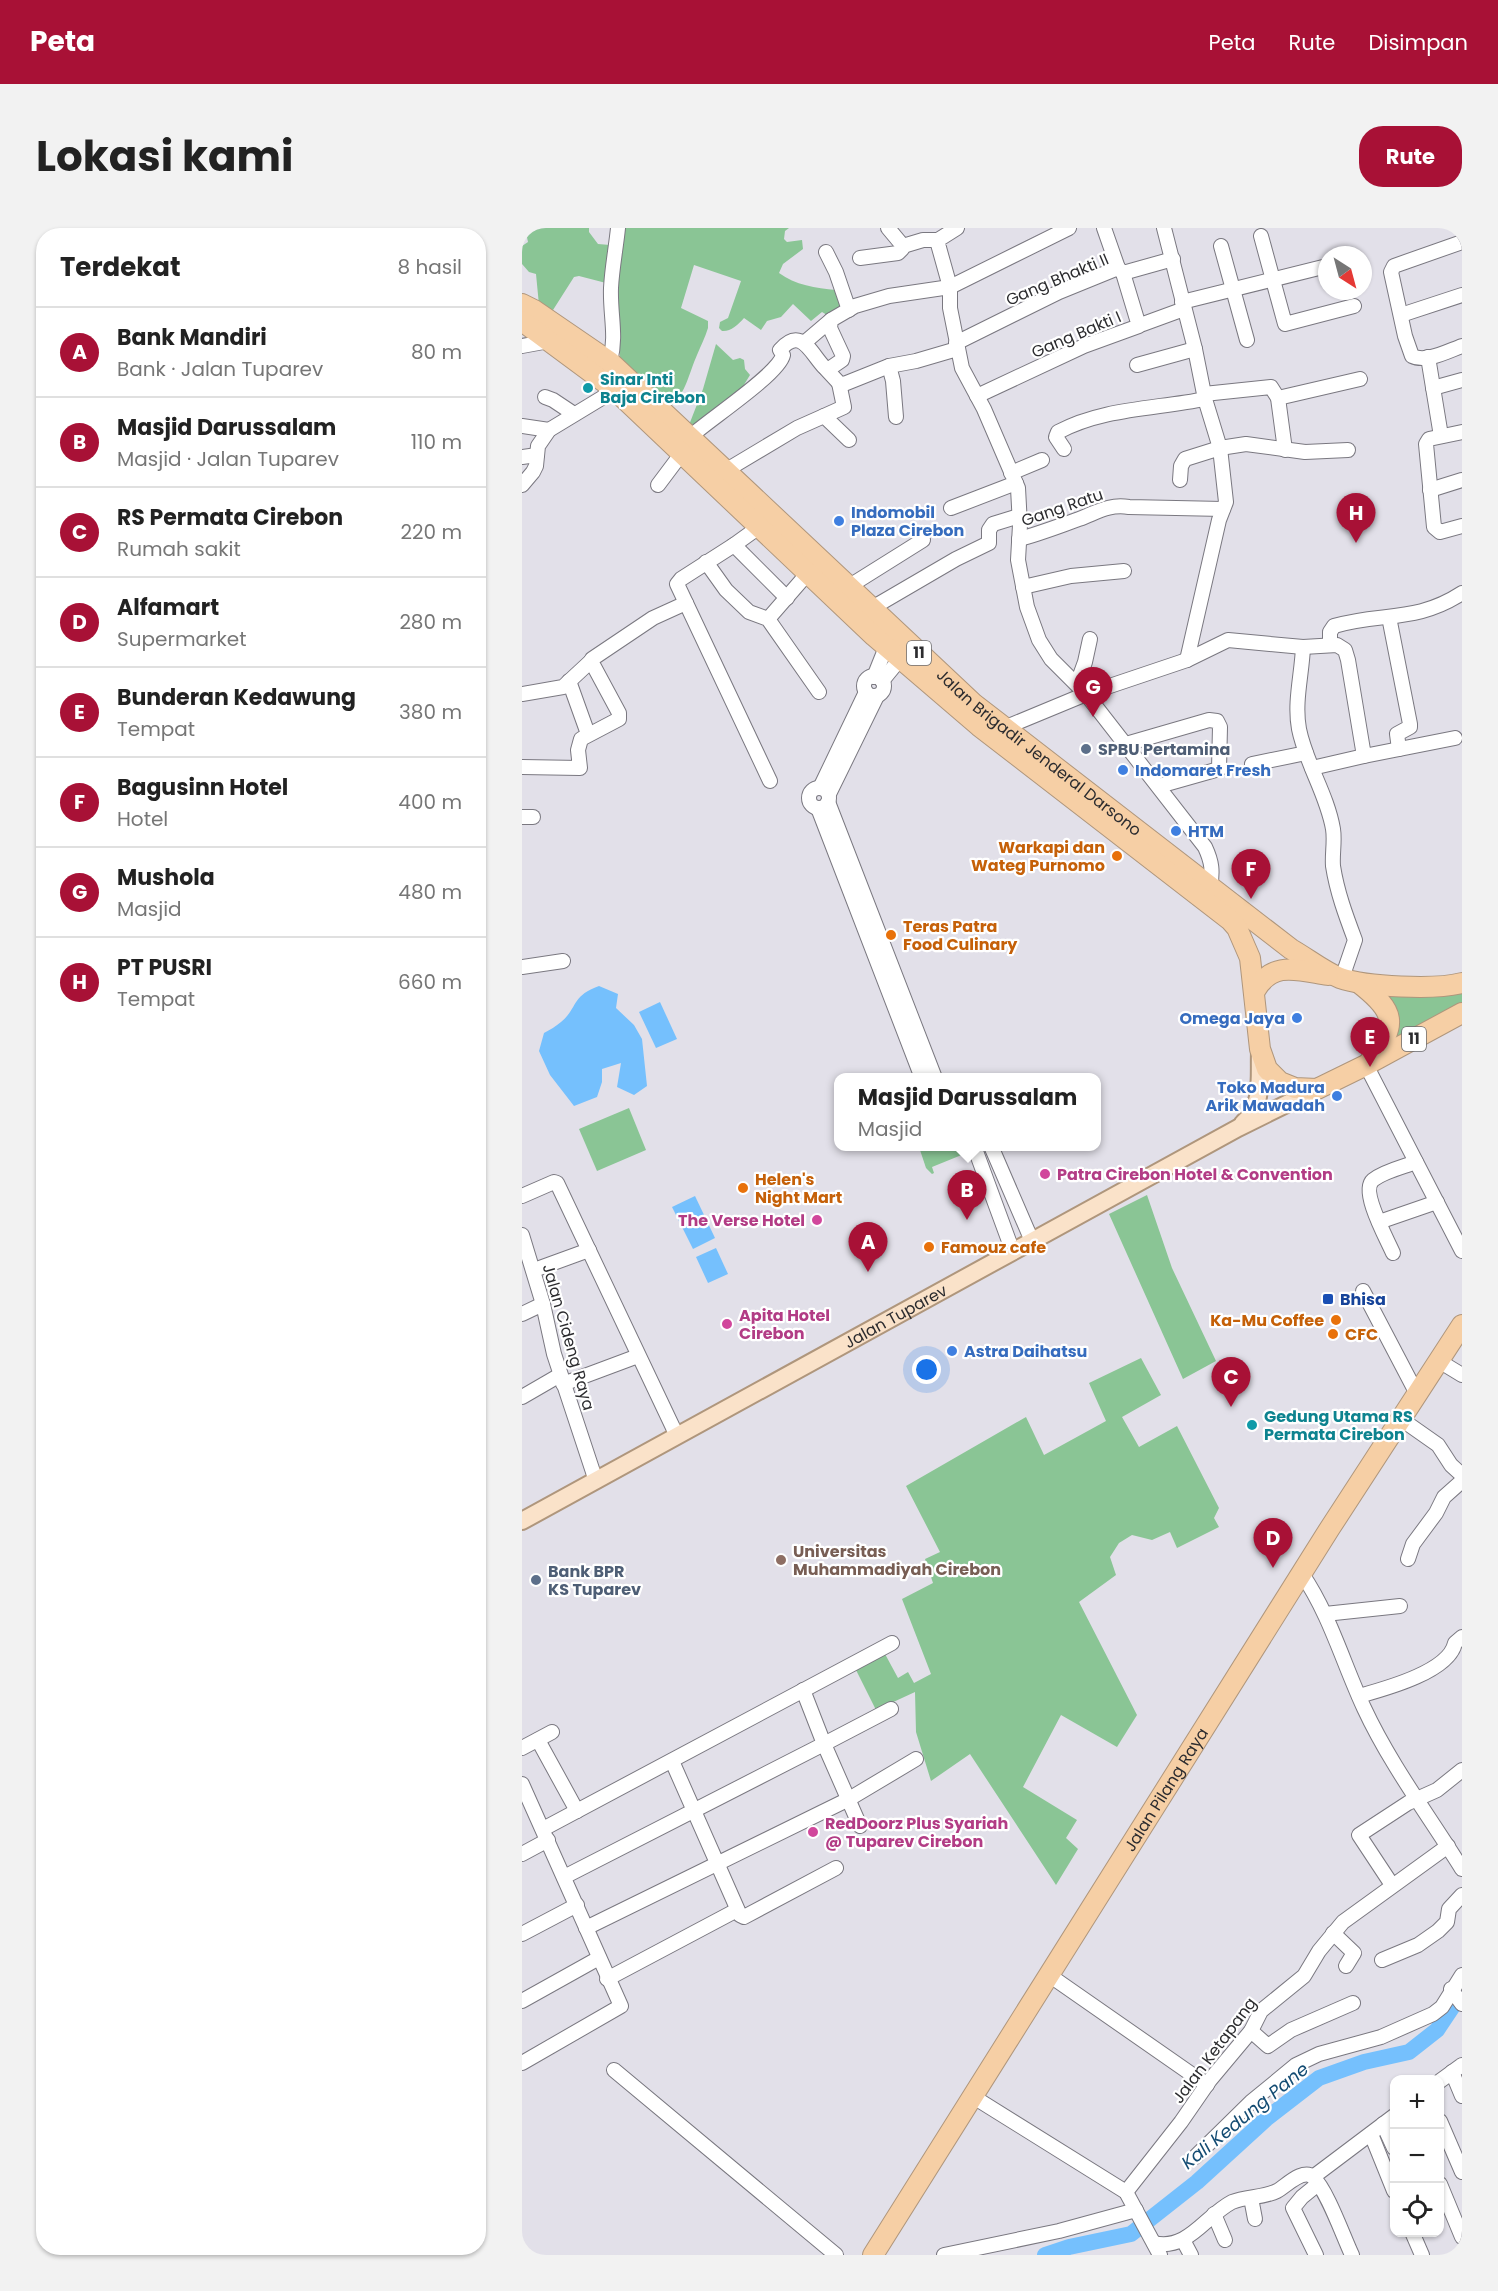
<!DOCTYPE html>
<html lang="id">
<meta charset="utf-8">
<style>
:root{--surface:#fff;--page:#f2f2f2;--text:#222;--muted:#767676;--line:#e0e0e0;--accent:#a81136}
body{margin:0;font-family:Poppins,sans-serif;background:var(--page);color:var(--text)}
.controls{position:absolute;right:18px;bottom:18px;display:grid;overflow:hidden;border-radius:12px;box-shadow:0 2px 4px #0004}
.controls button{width:54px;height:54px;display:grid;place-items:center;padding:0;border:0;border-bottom:2px solid var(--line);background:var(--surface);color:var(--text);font:30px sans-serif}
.compass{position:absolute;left:796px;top:18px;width:54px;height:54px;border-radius:50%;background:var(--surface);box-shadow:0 2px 4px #0004;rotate:144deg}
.you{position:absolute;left:405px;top:1142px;width:21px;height:21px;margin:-15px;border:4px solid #fff;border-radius:50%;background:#1a73e8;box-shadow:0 0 0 9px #1a73e833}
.badge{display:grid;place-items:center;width:39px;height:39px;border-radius:50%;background:var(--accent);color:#fff;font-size:20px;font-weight:700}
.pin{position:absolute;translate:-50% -50px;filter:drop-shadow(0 2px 3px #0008)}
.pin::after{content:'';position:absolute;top:32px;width:21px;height:18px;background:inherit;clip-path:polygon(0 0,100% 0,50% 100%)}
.popup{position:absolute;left:312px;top:845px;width:267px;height:78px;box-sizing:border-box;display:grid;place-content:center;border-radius:12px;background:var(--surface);filter:drop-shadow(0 2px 4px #0005);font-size:20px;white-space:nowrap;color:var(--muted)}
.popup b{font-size:22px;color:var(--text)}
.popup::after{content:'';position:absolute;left:50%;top:100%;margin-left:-12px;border:12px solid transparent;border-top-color:var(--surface)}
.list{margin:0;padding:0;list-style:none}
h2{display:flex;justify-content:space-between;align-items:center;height:78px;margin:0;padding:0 24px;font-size:26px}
h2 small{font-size:20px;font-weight:400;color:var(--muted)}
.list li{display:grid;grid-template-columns:39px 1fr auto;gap:18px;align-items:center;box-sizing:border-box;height:90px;padding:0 24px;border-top:2px solid var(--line)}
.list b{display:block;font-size:22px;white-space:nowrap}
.list p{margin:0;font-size:20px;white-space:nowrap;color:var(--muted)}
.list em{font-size:20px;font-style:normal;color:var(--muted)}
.icon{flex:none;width:33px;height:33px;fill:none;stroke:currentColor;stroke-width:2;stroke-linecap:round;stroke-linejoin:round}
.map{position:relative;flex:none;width:940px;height:2027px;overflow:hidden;border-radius:24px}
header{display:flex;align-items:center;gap:36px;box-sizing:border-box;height:84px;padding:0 30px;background:var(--accent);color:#fff}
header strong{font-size:28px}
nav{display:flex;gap:33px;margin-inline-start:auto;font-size:21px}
.intro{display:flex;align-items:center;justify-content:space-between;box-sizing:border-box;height:144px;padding:0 36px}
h1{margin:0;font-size:42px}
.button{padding:15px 27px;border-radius:24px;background:var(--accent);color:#fff;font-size:21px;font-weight:700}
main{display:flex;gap:36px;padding:0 36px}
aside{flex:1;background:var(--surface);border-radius:24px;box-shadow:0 2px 4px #0004}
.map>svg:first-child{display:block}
</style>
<header>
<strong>Peta</strong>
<nav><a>Peta</a><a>Rute</a><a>Disimpan</a></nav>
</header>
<div class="intro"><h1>Lokasi kami</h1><a class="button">Rute</a></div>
<main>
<aside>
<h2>Terdekat<small>8 hasil</small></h2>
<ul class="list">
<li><span class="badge">A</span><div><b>Bank Mandiri</b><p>Bank · Jalan Tuparev</p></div><em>80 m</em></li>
<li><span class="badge">B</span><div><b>Masjid Darussalam</b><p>Masjid · Jalan Tuparev</p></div><em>110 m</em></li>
<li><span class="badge">C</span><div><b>RS Permata Cirebon</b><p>Rumah sakit</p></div><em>220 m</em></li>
<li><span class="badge">D</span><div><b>Alfamart</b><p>Supermarket</p></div><em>280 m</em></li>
<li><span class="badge">E</span><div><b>Bunderan Kedawung</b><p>Tempat</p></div><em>380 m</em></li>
<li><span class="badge">F</span><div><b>Bagusinn Hotel</b><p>Hotel</p></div><em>400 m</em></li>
<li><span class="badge">G</span><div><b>Mushola</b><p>Masjid</p></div><em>480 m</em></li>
<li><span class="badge">H</span><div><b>PT PUSRI</b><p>Tempat</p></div><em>660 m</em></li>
</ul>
</aside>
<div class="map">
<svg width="940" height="2027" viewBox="0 0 940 2027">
<rect width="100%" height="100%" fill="#e2e0e9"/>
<g fill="#8ac595">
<polygon points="3,0 67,0 67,4 76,16 88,17 84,55 57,48 52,49 31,82 17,77 14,46 7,44 0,36 0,18 6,14"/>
<path d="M101,0H267L263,3L262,11L265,14L280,12L281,21L261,36L257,45C273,57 294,60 314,62L324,77L305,87L300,84L289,93L271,76L259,89L245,93L239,102L222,90C216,97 208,104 200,103L197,100L198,94L206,90L219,53L172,37L159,80L186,93V100C183,110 179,117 175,127C167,145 164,165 149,178L98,132L96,43Z"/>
<polygon points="194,116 211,132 218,130 222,132 223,141 228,147 220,160 173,201 167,197 181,161"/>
<polygon points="940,764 940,776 867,816 873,782 865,765 887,769"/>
<polygon points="107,880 124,922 75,943 57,901"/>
<polygon points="397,919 445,919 449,929 445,932 442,926 410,939 412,945 410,946 404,940"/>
<polygon points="625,967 650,1040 694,1133 661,1151 587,986"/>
<polygon points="619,1130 639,1167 600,1189 617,1219 655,1198 697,1280 692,1290 697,1299 655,1320 648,1304 630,1312 610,1307 597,1315 588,1329 594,1347 557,1374 615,1487 595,1519 539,1487 501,1559 555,1592 544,1610 556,1621 534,1657 448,1526 409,1553 394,1504 393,1464 354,1482 333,1440 363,1426 376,1450 386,1444 392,1455 409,1446 380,1371 411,1355 403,1331 418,1324 384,1258 504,1189 522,1227 584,1193 567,1155"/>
</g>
<g fill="#75c0fd">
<path d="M77,758L96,766L94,780L112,797L120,811L125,858L112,867L95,859L99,835L80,841V854L75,869L52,878L28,847L17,823L22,805C28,802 34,798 39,794C56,780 49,768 77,758Z"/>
<polygon points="138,774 155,811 134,820 117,784"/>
<polygon points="173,968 193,1010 171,1021 150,979"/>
<polygon points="194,1020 206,1046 186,1055 174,1029"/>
</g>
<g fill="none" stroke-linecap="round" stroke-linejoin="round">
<polyline stroke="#75c0fd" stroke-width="16" points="523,2027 547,2019 609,2006 675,1954 744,1891 797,1850 842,1834 887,1824 915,1802 935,1772 940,1769"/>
<defs>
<g id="minor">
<polyline points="366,0 381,18 401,12 416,12"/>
<path d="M435,0L416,12V16L428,59V80L440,140L462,181L496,260L498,297L496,332L505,379L517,412L529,431L564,466L683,619C690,634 691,643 688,660"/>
<polyline points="582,0 596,40"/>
<polyline points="642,0 673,121 683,171 698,220 704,274 697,292 665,432"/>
<polyline points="739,8 763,96 832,78"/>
<path d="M940,14L872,38L869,44L883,108L890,128C904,135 926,123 940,118"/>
<polyline points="699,18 725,112"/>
<polyline points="304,24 314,44 327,82"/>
<polyline points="338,30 376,25 380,21 381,18"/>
<polyline points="596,40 601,45 651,31"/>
<polyline points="660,74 805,38"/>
<polyline points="879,87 940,67"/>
<polyline points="621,96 662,81"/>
<polyline points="282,115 309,92"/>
<polyline points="434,115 537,64 596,40"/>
<polyline points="0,118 27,113"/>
<polyline points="906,129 919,208"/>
<path d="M88,134C95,107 88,87 89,60C90,40 94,20 96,0"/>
<polyline points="615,137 673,121"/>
<polyline points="367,138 371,153 374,189"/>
<polyline points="304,141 317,155 322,156 367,138 394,133 435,121"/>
<polyline points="911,160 940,152"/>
<polyline points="682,166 749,159 756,170 763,222"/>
<polyline points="455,168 562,118 617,98 601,45"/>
<polyline points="23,169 31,172 52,186"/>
<polyline points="756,170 838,151"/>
<polyline points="302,188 322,179 317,155"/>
<polyline points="0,198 27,202"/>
<polyline points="940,204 907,211 904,216 912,299 918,304 940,298"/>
<path d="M168,209C185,193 257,146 261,127L258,122C279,98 288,124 302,139L307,141L320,132L321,128L308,100L309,92L333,78L367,68L428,59L547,0"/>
<path d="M542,221L534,209L536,204C581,180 633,181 683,171"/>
<polyline points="0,229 15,227"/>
<polyline points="203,243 275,200 302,188 327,212"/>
<polyline points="489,245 520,232"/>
<polyline points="658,252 659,238 663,231 698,220 724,216 783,224 826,222"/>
<polyline points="0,257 11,244 14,238 16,218 27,202 93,162"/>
<polyline points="136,257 160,225"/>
<polyline points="908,262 940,252"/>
<polyline points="429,280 494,255"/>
<polyline points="237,299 212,317 159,351 155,356 248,553"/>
<path d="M497,311C517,306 537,298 557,291C576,284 586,276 607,279L701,281"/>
<polyline points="212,317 265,370"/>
<polyline points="184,334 204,362 227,384 246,391 297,464"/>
<polyline points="326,359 401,312"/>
<polyline points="501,359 549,348 602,343"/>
<polyline points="350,380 434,331 467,315 467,302 471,296 497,288"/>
<polyline points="867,389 888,496 888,499 875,506 877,521"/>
<polyline points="246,391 286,345"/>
<path d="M808,417V404L812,398C860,384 894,395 940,365"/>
<path d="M781,419C780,446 772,474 777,501C784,536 805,566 811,601C813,613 810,626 811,638C815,664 824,688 833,712L820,750"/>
<circle cx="352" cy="458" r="10"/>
<polyline points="352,449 364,419"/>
<polyline points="47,453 66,506"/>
<polyline points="360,453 378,431"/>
<polyline points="555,456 563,434 568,411"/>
<polyline points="0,466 41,459 69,433"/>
<polyline points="482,500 564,466 665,432 706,412 781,419 815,417 823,422 826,432 842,528 933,510"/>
<polyline points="604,516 687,492 695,493 698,499 697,541 637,558"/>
<polyline points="730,536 784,525"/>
<polyline points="0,539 58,540 56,522 59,511 97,491 97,485 69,433 70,431 131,390 164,375"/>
<polyline points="790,540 842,528"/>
<polyline points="298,560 344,464"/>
<circle cx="297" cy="570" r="10"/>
<polyline points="307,566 355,468"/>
<polyline points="306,574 413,850"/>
<polyline points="296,580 400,850"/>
<polyline points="0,589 11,589"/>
<polyline points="0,739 41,733"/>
<polyline points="844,837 940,1023"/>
<polyline points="452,918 491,1024"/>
<polyline points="469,918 510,1013"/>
<polyline points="0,968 32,954 35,955 155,1208"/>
<polyline points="857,994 915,974"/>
<polyline points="0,1007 21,1076 32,1126 74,1253"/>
<path d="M871,1025C865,1011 838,963 851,952C862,943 881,939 894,934"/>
<polyline points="12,1042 67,1022"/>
<polyline points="841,1063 895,1166"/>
<polyline points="0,1086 21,1076"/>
<polyline points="917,1133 940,1147"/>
<polyline points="41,1156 116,1128"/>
<polyline points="0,1169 38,1147"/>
<polyline points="879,1191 916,1217 929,1237 940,1247"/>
<polyline points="886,1331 891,1316 914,1285 922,1269 940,1253"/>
<path d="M780,1346C808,1387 821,1435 842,1480C868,1536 907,1588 940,1641"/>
<polyline points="803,1386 878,1378"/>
<path d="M837,1468C862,1461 927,1444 933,1415L940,1409"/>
<polyline points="16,1512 55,1583"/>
<polyline points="0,1520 30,1504"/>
<polyline points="150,1533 218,1687 222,1689 314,1640"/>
<polyline points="0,1556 99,1778 0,1835"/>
<polyline points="338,1598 302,1516 369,1481"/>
<polyline points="21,1601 370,1415"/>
<polyline points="0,1626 26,1612"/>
<polyline points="42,1649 302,1516 281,1462"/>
<polyline points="870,1657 837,1607 886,1575 915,1562 940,1542"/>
<polyline points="64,1700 327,1571 394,1531"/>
<polyline points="811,1705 832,1725 824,1738"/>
<polyline points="0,1706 55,1677"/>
<polyline points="860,1732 896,1717 916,1703 925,1694 927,1681 940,1667"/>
<polyline points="527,1747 685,1857"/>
<polyline points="85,1751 215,1682"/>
<polyline points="929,1761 940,1776"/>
<polyline points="0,1773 77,1730"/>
<polyline points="729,1803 746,1818 769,1802 831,1775"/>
<polyline points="92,1842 314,2027"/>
<polyline points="930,1844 940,1868"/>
<polyline points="918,1853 940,1837"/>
<polyline points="450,1868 604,1964 638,2027"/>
<polyline points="918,1893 940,1944"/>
<polyline points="861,1896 872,1920"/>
<polyline points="849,1906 872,1963"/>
<polyline points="673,1929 729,1874 774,1837 797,1826 859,1809 911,1786 920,1779 940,1747"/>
<polyline points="791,1949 872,1888"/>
<polyline points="918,1956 940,2009"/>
<polyline points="604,1964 659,1894 688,1852 729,1803 739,1783 782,1748 797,1723 821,1694 926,1618"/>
<polyline points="729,1970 733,1991"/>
<polyline points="692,1986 703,2012"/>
<polyline points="890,2004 900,2027"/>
<polyline points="661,2012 669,2027"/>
<path d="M632,2015C666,2023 683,1988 710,1974C724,1968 741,1970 755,1963C764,1958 781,1940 791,1949C805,1962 821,2008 830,2027"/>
<polyline points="422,2027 537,2003 614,1982"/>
<polyline points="794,2027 771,1980 780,1969 796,1956"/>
</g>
<g id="major">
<path d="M721,895C742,878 737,849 738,824"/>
<path id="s1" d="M0,1293L716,900L795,861"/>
</g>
<g id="highway">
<path id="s2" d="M0,76L12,82L88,134L452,476L769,721C785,730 801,743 818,750C844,759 914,762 940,755"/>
<polyline points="0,93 93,162 352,408 457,498 708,692 715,700 728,730 738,821 745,841 758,854 773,860 795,861 844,837 940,785"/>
<path d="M837,755C874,784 876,795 848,833"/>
<path d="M732,764C750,732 775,742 806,747"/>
<path id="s3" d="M351,2027L808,1300L940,1097"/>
</g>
</defs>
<use href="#minor" stroke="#7a7880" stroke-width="16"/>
<use href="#major" stroke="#af967c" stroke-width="20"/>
<use href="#highway" stroke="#af967c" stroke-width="22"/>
<use href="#minor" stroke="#fff" stroke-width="14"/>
<use href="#major" stroke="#fae2c9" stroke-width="16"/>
<use href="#highway" stroke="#f6cfa5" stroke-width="20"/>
</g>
<g fill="#0f9aa8" stroke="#fff" stroke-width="2">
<circle cx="66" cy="160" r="6"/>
<circle cx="730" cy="1197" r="6"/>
</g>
<g fill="#3f7fe0" stroke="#fff" stroke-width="2">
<circle cx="317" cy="293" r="6"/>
<circle cx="601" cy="542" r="6"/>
<circle cx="654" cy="603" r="6"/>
<circle cx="775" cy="790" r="6"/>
<circle cx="815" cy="868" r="6"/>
<circle cx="430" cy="1123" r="6"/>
</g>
<g fill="#5c6f8a" stroke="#fff" stroke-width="2">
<circle cx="564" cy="521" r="6"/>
<circle cx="14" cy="1352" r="6"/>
</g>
<g fill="#e8710a" stroke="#fff" stroke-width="2">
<circle cx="595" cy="628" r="6"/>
<circle cx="369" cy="707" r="6"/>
<circle cx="221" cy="960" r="6"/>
<circle cx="407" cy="1019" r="6"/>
<circle cx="814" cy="1092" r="6"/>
<circle cx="811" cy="1106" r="6"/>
</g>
<g fill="#d1479c" stroke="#fff" stroke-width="2">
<circle cx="523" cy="946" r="6"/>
<circle cx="295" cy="992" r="6"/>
<circle cx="205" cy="1096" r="6"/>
<circle cx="291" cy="1604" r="6"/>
</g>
<rect fill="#1a4fb4" stroke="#fff" stroke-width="2" x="800" y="1065" width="12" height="12" rx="3"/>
<circle fill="#8d6e63" stroke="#fff" stroke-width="2" cx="259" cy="1332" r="6"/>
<g text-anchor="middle" stroke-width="4.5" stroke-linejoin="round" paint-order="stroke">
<g fill="#fff" stroke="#6b6b6d" stroke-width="1.5">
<rect x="385" y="413" width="24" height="24" rx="4.5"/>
<rect x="880" y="799" width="24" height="24" rx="4.5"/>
</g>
<g font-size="15" font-weight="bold" fill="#2c2c2f">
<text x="397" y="430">11</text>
<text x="892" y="816">11</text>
</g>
<g font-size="16" fill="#2c2c2f" stroke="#fff">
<text transform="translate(535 51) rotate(-23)" y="6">Gang Bhakti II</text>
<text transform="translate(554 106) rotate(-23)" y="6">Gang Bakti I</text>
<text transform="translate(540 279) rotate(-19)" y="6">Gang Ratu</text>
<text dy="6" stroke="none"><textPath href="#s2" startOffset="686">Jalan Brigadir Jenderal Darsono</textPath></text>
<text dy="6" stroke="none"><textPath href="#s1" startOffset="426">Jalan Tuparev</textPath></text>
<text transform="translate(47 1109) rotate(74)" y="6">Jalan Cideng Raya</text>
<text dy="6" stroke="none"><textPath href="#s3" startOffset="550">Jalan Pilang Raya</textPath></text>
<text transform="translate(692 1822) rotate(-53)" y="6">Jalan Ketapang</text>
</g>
<g font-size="16" font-weight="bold" fill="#0d838f" stroke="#fff" text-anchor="start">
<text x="78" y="157">Sinar Inti<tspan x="78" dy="18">Baja Cirebon</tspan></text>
<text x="742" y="1194">Gedung Utama RS<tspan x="742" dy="18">Permata Cirebon</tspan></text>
</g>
<g font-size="16" font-weight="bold" fill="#366cbe" stroke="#fff" text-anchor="start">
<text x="329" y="290">Indomobil<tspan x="329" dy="18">Plaza Cirebon</tspan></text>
<text x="613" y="548">Indomaret Fresh</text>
<text x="666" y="609">HTM</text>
<text x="763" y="796" text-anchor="end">Omega Jaya</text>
<text x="803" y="865" text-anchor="end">Toko Madura<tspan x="803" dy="18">Arik Mawadah</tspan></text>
<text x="442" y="1129">Astra Daihatsu</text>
</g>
<g font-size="16" font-weight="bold" fill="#4e5e75" stroke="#fff" text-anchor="start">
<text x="576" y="527">SPBU Pertamina</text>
<text x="26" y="1349">Bank BPR<tspan x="26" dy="18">KS Tuparev</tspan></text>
</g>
<g font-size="16" font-weight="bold" fill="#c56008" stroke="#fff" text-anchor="start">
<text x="583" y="625" text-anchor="end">Warkapi dan<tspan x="583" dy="18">Wateg Purnomo</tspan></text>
<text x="381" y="704">Teras Patra<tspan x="381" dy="18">Food Culinary</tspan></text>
<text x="233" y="957">Helen's<tspan x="233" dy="18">Night Mart</tspan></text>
<text x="419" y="1025">Famouz cafe</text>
<text x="802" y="1098" text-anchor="end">Ka-Mu Coffee</text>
<text x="823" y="1112">CFC</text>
</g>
<g font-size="16" font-weight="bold" fill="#b23c85" stroke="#fff" text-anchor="start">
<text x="535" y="952">Patra Cirebon Hotel &amp; Convention</text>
<text x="283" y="998" text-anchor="end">The Verse Hotel</text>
<text x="217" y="1093">Apita Hotel<tspan x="217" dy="18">Cirebon</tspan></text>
<text x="303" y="1601">RedDoorz Plus Syariah<tspan x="303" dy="18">@ Tuparev Cirebon</tspan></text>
</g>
<g font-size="16" font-weight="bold" fill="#164399" stroke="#fff" text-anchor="start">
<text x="818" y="1077">Bhisa</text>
</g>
<g font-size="16" font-weight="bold" fill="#785e54" stroke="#fff" text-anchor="start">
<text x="271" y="1329">Universitas<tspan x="271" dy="18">Muhammadiyah Cirebon</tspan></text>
</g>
<g font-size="18" font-style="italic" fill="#144c73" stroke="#fff">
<text transform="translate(723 1888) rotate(-39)" y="6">Kali Kedung Pane</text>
</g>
</g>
</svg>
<div class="controls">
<button>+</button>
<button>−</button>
<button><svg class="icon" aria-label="locate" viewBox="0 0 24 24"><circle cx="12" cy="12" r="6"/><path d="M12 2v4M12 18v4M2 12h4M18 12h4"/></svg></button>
</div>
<svg class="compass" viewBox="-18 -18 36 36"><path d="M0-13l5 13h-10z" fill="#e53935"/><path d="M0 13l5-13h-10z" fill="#767676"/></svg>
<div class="you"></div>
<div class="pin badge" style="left:346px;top:1044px">A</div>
<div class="pin badge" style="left:445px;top:992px">B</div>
<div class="popup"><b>Masjid Darussalam</b>Masjid</div>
<div class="pin badge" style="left:709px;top:1179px">C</div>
<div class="pin badge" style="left:751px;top:1340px">D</div>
<div class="pin badge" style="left:848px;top:839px">E</div>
<div class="pin badge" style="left:729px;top:671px">F</div>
<div class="pin badge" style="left:571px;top:489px">G</div>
<div class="pin badge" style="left:834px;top:315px">H</div>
</div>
</main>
